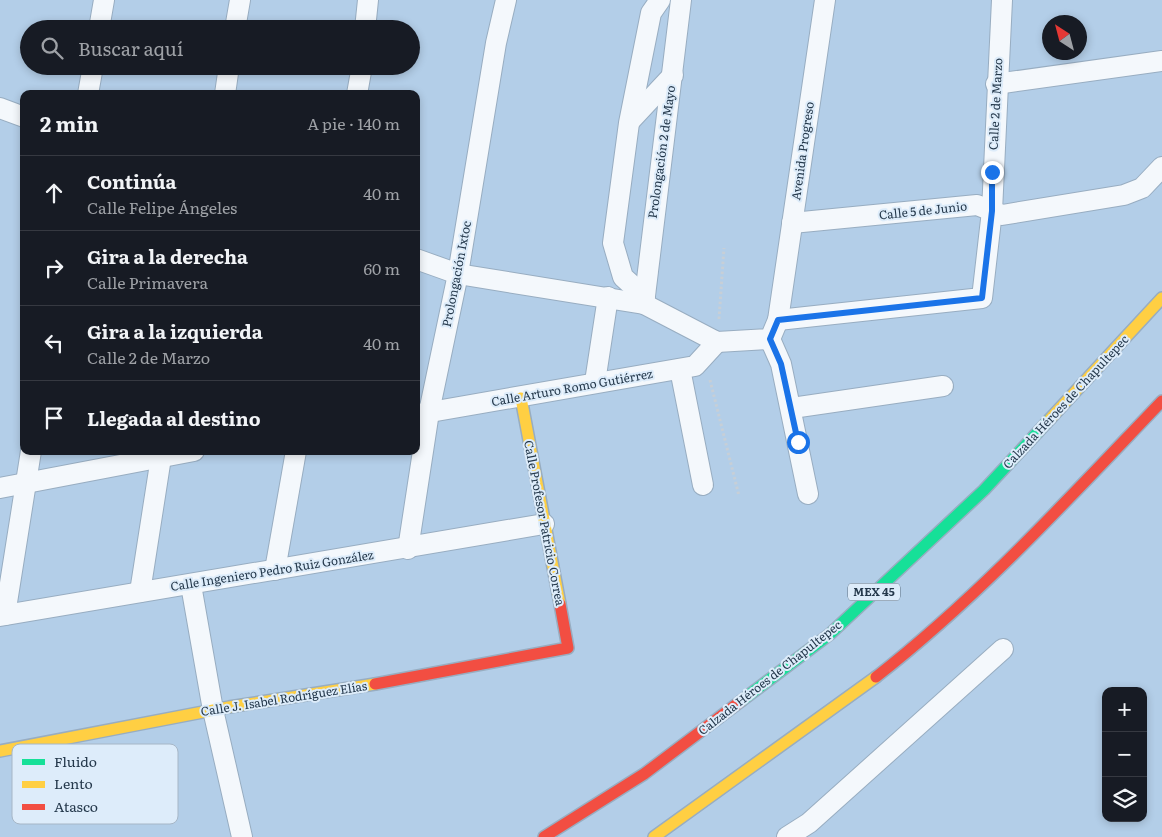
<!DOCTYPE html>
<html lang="es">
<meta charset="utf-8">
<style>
:root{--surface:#171b24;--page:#20242c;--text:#f1f3f6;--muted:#9ea1a6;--line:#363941}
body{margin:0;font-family:Literata,serif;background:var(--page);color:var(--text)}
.controls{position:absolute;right:15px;bottom:15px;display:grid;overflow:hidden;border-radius:10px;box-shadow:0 2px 8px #0003}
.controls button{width:45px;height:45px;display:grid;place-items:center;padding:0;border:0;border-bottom:1px solid var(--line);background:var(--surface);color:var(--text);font:25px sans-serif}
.compass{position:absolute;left:1042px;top:15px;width:45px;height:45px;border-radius:50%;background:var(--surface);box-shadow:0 2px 8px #0003;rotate:324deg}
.stop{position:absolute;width:15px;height:15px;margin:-11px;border:4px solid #1a73e8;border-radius:50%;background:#fff}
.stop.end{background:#1a73e8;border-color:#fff;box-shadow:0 1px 5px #0008}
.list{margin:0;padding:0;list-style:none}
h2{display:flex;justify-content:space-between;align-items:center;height:65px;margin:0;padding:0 20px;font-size:21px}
h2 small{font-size:16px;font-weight:400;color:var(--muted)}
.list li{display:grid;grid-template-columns:32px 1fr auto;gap:15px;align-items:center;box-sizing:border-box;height:75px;padding:0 20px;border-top:1px solid var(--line)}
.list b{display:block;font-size:19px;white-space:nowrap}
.list p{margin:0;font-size:16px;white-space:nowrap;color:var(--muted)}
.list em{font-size:16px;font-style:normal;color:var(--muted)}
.icon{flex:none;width:28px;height:28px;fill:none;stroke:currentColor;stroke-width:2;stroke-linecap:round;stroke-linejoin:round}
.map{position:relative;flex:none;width:1162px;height:837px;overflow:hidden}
.search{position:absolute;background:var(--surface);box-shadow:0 2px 8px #0003;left:20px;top:20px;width:400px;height:55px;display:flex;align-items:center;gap:12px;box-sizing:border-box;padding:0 18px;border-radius:28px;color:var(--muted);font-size:19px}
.panel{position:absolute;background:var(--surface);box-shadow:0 2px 8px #0003;left:20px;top:90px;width:400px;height:365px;border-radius:10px}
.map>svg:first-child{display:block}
</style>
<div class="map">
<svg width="1162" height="837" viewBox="0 0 1162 837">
<rect width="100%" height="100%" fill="#b3cee8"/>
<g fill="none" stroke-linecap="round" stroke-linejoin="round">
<defs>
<g id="street">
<polyline points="99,29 104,0"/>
<polyline points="235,29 240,0"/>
<polyline points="365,29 368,0"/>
<polyline points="996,84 1162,61"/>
<polyline points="88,94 93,66"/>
<polyline points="225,94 229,66"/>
<polyline points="357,94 362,66"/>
<polyline points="0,108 24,117"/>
<polyline points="630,121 673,75"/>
<polyline points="792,223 977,205 1002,215 1124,195 1142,188 1162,167"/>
<polyline points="416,259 458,274 644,304 717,342 770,339 778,320 825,0"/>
<polyline points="645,297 623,277 613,243 629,123 651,13 660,0"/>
<polyline points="644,304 681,0"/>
<polyline points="778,320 982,298 992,211 1002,0"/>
<polyline points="770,339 781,364 808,494"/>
<polyline points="680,369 703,485"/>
<polyline points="595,382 608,297"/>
<polyline points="792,408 943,386"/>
<polyline points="419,414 695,366 717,342"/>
<polyline points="0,488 194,451"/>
<polyline points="408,549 429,412 458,274 496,43 506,0"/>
<polyline points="275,570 296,451"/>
<polyline points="191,585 213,710 242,837"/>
<polyline points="140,592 162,451"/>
<polyline points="5,615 31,451"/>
<polyline points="0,616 544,524"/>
<polyline points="787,837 809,823 1003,649"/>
</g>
<polyline id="fast" points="741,701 830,634 984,490 1050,419"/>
<g id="slow">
<polyline points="521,398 560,604"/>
<polyline points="1050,419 1162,298"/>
<polyline points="0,751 229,707 375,684"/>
<polyline points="654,837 876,677"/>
</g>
<g id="jam">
<path d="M876,677C981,595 1070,497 1162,401"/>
<polyline points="375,684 568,648 560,604"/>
<polyline points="544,837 644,774 741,701"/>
</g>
</defs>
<use href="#street" stroke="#98adc1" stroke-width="22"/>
<use href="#fast" stroke="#98adc1" stroke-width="14"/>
<use href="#slow" stroke="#98adc1" stroke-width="14"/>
<use href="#jam" stroke="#98adc1" stroke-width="14"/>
<g stroke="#c7cfd7" stroke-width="3" stroke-dasharray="2.5 2.5" stroke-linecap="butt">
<polyline points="719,319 724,248"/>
<polyline points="710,380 739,496"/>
</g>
<use href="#street" stroke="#f4f8fc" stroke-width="20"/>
<use href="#fast" stroke="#16e098" stroke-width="11"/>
<use href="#slow" stroke="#ffcf43" stroke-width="11"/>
<use href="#jam" stroke="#f24e42" stroke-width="11"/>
</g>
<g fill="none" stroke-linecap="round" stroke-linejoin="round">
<polyline stroke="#1a73e8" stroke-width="6" points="798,442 781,364 770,339 778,320 982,298 992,211 992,172"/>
</g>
<g text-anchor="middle" stroke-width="4" stroke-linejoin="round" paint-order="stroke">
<rect fill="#ddecfa" stroke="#5c6e80" stroke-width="1" x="848" y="583.5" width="52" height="17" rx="4"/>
<g font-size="11" font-weight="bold" fill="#24384b">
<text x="874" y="596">MEX 45</text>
</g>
<g font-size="12" fill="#24384b" stroke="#ddecfa">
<text transform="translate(996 104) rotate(-87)" y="4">Calle 2 de Marzo</text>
<text transform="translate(803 151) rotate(-82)" y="4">Avenida Progreso</text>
<text transform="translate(662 152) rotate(-82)" y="4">Prolongación 2 de Mayo</text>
<text transform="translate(923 211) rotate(-6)" y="4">Calle 5 de Junio</text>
<text transform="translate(457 274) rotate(-79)" y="4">Prolongación Ixtoc</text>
<text transform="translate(572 388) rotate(-10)" y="4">Calle Arturo Romo Gutiérrez</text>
<text transform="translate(1066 402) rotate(-47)" y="4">Calzada Héroes de Chapultepec</text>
<text transform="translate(544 523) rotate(79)" y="4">Calle Profesor Patricio Correa</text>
<text transform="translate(272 571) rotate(-9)" y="4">Calle Ingeniero Pedro Ruiz González</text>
<text transform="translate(770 678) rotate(-38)" y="4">Calzada Héroes de Chapultepec</text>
<text transform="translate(284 699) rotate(-9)" y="4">Calle J. Isabel Rodríguez Elías</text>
</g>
</g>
<rect x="12" y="744" width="166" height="80" rx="8" fill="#ddecfa" stroke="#a6b6c6" stroke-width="1"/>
<rect x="22" y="759" width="23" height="6" fill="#16e098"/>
<rect x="22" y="781" width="23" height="7" fill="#ffcf43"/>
<rect x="22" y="804" width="23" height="6" fill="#f24e42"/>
<g font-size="14" fill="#24384b">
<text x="54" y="767">Fluido</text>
<text x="54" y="789">Lento</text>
<text x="54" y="812">Atasco</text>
</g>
</svg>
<div class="controls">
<button>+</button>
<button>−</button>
<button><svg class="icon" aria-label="layers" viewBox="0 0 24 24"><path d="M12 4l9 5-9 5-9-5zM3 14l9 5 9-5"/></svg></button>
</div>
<svg class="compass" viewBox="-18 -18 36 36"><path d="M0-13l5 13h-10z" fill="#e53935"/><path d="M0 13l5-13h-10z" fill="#9ea1a6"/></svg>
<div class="stop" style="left:798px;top:442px"></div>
<div class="stop end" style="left:992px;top:172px"></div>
<div class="search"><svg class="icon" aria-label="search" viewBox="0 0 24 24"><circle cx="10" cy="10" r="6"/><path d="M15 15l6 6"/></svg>Buscar aquí</div>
<section class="panel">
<h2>2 min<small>A pie · 140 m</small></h2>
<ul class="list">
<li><svg class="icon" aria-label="ahead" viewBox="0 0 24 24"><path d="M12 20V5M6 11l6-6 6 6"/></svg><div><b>Continúa</b><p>Calle Felipe Ángeles</p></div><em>40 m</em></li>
<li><svg class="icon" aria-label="right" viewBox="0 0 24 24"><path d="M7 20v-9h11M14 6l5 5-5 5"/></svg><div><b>Gira a la derecha</b><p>Calle Primavera</p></div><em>60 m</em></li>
<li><svg class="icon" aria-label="left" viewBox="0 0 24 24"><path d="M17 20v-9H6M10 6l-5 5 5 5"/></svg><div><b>Gira a la izquierda</b><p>Calle 2 de Marzo</p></div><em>40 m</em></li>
<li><svg class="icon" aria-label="arrive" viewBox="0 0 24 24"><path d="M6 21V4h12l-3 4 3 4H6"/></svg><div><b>Llegada al destino</b></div></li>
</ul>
</section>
</div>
